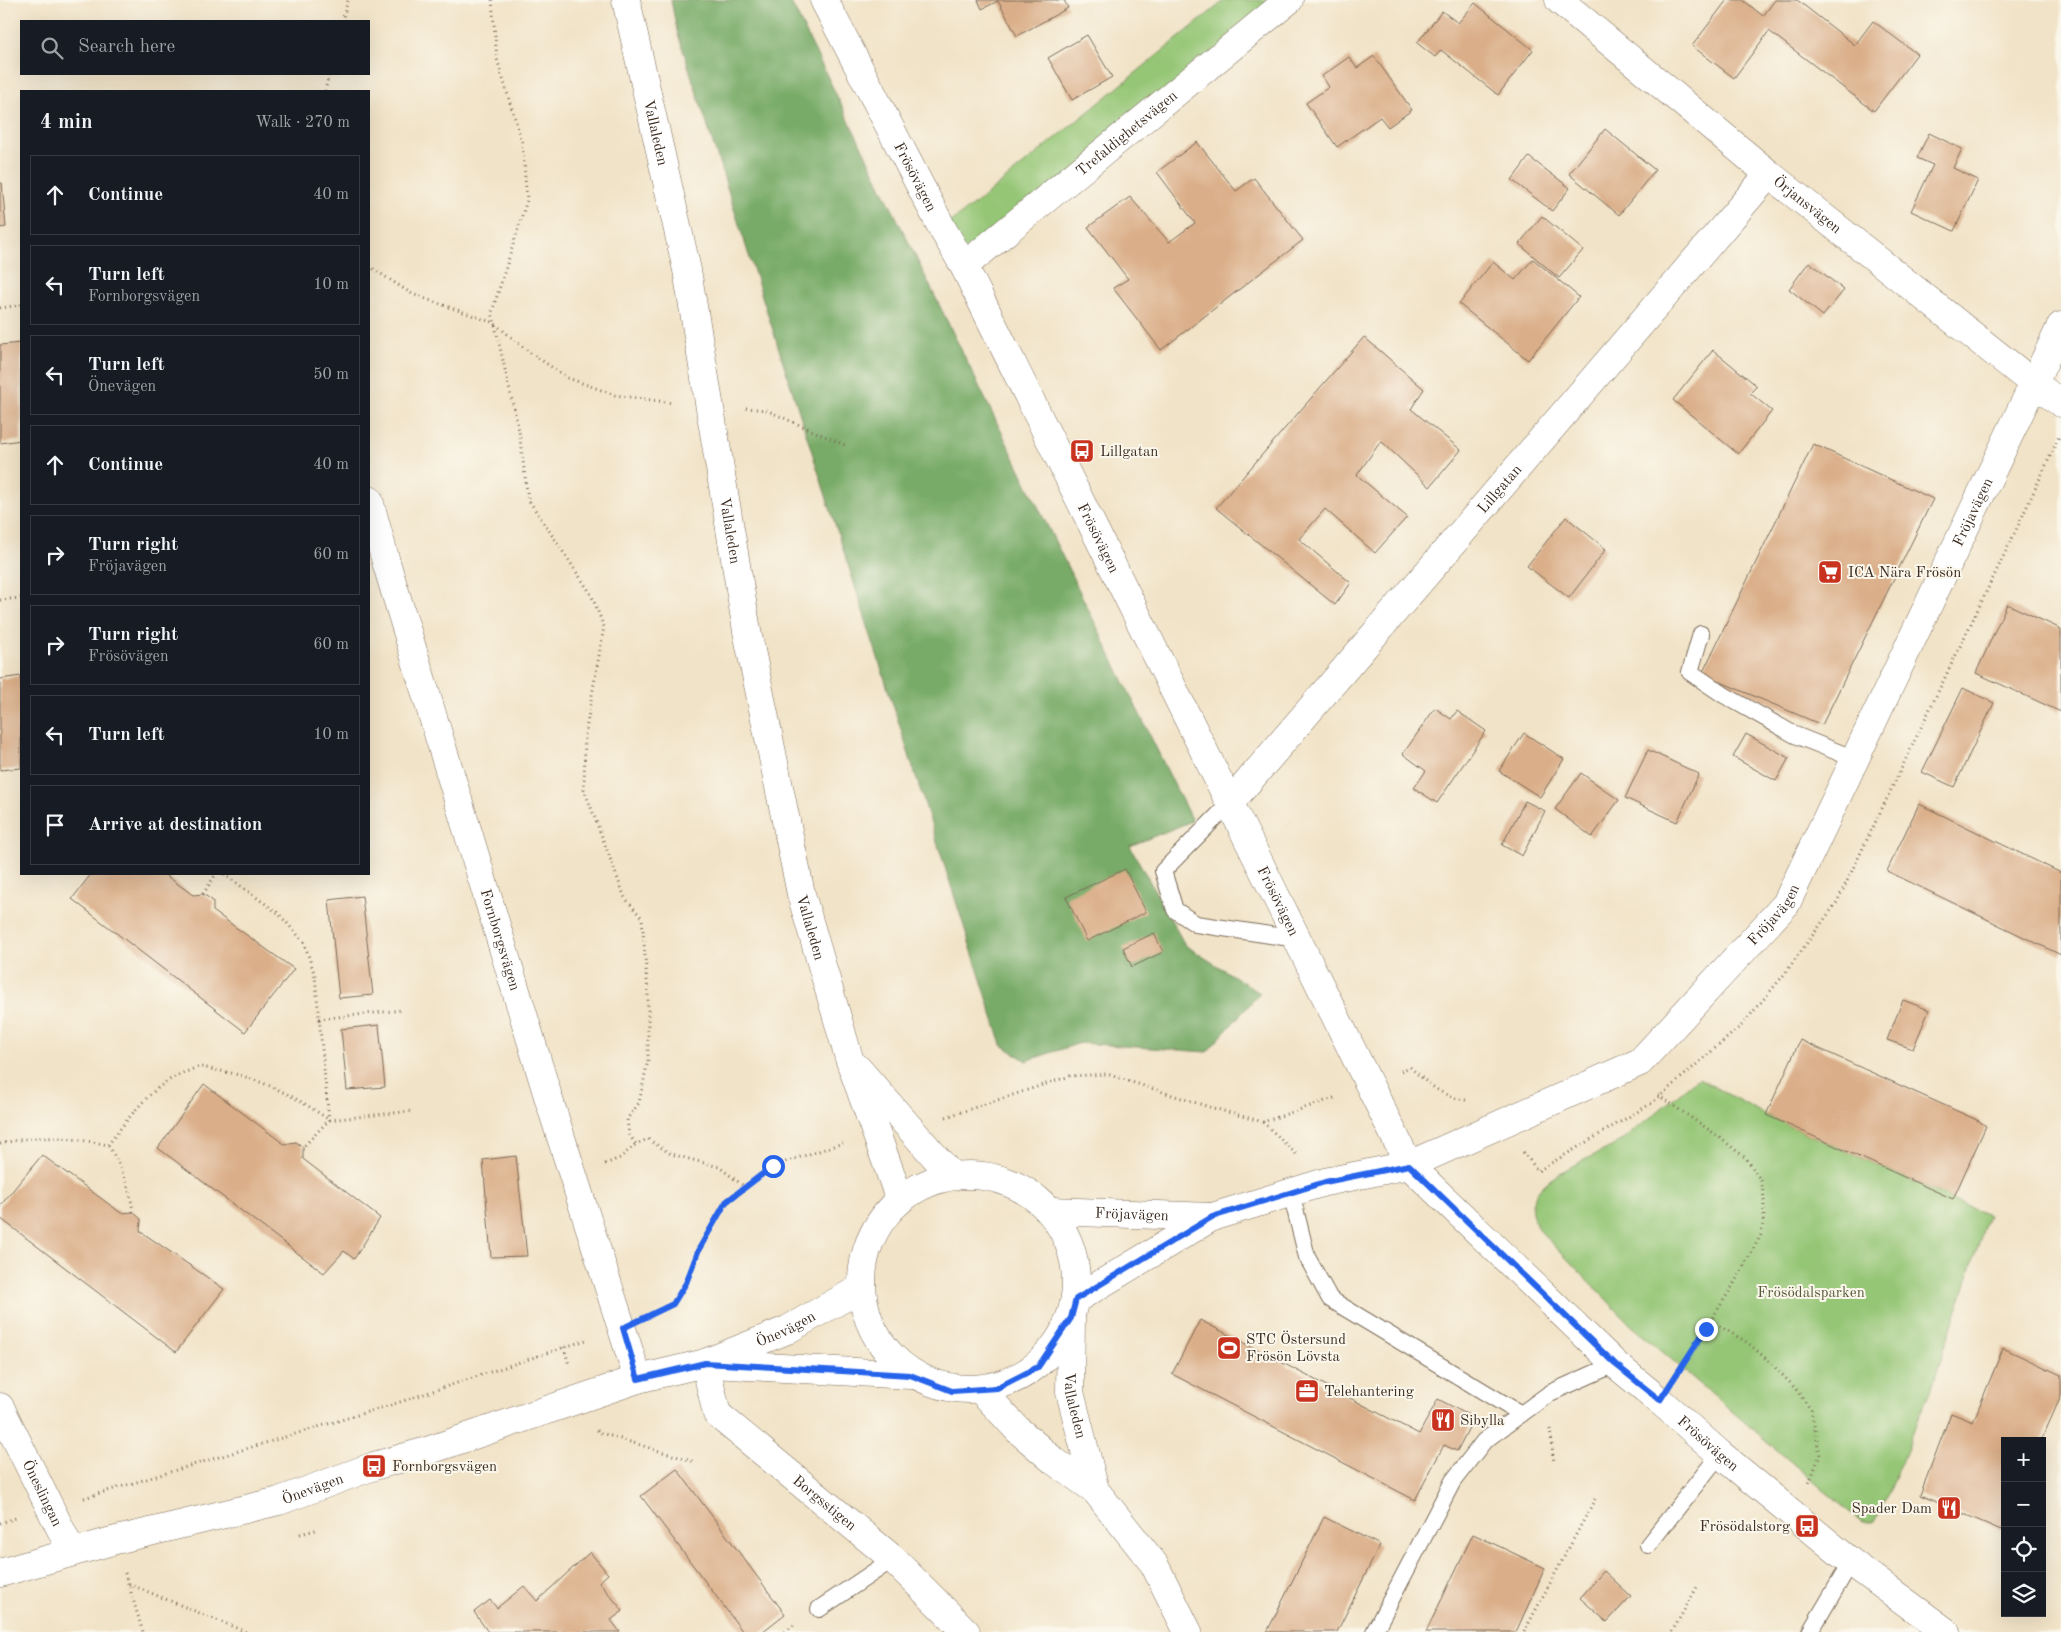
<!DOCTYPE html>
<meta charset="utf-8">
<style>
:root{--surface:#171b24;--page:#20242c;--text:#f1f3f6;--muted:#9ea1a6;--line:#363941}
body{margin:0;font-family:"Old Standard TT",serif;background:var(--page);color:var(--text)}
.controls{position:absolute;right:15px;bottom:15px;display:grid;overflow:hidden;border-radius:0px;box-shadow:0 5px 20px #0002}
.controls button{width:45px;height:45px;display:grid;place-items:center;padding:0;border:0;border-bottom:1px solid var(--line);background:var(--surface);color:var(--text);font:25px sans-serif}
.stop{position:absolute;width:15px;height:15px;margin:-11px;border:4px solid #2563eb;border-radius:50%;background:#fff}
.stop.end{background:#2563eb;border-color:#fff;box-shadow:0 1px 5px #0008}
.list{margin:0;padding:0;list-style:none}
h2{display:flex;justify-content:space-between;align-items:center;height:65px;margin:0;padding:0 20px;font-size:21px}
h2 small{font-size:16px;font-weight:400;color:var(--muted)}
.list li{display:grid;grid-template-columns:32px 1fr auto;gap:15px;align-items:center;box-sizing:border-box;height:80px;margin:0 10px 10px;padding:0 10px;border:1px solid var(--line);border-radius:0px}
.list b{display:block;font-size:19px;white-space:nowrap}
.list p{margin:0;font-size:16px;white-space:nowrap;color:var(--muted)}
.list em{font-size:16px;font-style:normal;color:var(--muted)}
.icon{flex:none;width:28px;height:28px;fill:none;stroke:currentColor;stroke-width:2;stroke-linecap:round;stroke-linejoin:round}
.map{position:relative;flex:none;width:2061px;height:1632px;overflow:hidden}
.search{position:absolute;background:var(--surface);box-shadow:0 5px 20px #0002;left:20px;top:20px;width:350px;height:55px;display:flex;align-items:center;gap:12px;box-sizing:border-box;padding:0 18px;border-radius:0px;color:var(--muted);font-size:19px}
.panel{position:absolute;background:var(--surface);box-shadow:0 5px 20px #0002;left:20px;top:90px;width:350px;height:785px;border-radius:0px}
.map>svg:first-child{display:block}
</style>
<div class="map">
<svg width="2061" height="1632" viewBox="0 0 2061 1632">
<rect width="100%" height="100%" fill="#fbf7ec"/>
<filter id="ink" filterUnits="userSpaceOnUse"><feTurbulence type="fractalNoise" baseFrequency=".02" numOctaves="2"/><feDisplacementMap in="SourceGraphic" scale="10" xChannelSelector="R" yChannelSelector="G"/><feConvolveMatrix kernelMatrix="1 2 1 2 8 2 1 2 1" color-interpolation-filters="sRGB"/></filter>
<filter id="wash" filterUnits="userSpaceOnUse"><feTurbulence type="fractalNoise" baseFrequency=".0096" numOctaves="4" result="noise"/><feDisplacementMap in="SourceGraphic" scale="20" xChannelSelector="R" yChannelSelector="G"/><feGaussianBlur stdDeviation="1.12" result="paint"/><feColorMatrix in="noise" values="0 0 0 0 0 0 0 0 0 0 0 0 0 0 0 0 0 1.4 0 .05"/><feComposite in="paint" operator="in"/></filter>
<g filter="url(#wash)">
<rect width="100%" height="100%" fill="#f1e3c7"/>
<g fill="#95c676" stroke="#68784a">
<polygon points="1225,0 1289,0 964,266 942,228 980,200"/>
<path d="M1698,1078L1766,1115L1988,1215L1935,1378L1882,1510L1873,1522H1862L1847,1510L1630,1324L1542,1233C1538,1227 1533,1220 1532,1212C1527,1177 1600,1156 1621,1141C1647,1121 1672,1099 1698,1078Z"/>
</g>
<polygon fill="#78ab67" stroke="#5a6a42" points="671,0 790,0 1192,821 1130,846 1185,945 1260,993 1207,1052 1080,1043 1026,1061 1002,1045 677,31"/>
<g id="blocks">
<g fill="#daae88">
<polygon points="978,0 1064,0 1068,8 1017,36 998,1 982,9"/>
<polygon points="1727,0 1743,0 1763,16 1775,0 1797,0 1855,45 1873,21 1917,54 1874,111 1769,31 1734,78 1692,46"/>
<polygon points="1475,3 1533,50 1498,95 1441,50 1435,57 1417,43 1442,11 1458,23"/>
<polygon points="1087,35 1112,77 1072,100 1048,58"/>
<polygon points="1374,56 1412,110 1388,127 1380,117 1337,147 1306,103 1329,87 1322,76 1349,57 1357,68"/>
<polygon points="1605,129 1655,170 1619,215 1569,174"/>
<polygon points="1929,133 1962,149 1953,168 1978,180 1954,231 1911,211 1933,165 1917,158"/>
<polygon points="1197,142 1236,191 1254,178 1303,240 1161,350 1113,288 1128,279 1088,227 1130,197 1169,242 1195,223 1157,172"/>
<polygon points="1529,157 1570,188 1552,211 1512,180"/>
<polygon points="0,183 2,183 6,227 0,228"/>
<polygon points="1542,216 1583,250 1559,278 1519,244"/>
<polygon points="1533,259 1579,297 1528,360 1459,304 1493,262 1515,280"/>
<polygon points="1809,262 1844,290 1823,316 1789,289"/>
<polygon points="1364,337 1424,389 1411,409 1461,450 1430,487 1381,441 1357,475 1407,517 1375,553 1325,509 1299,539 1351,583 1335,605 1216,508"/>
<polygon points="21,343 21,440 0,443 0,345"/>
<polygon points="1713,350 1757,386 1750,393 1772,411 1738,454 1673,400"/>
<polygon points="1813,444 1933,499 1822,725 1702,674"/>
<polygon points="1566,517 1606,549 1569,598 1527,566"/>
<polygon points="2007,604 2061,629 2061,712 1976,673"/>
<polygon points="21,676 21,768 0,770 0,679"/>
<polygon points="1963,688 1994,703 1954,787 1922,772"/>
<polygon points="1435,708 1451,719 1457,711 1486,731 1437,803 1414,788 1426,771 1403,754"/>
<polygon points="1524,733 1564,759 1540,797 1499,771"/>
<polygon points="1746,734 1789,758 1776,781 1733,757"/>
<polygon points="1648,750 1699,774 1677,822 1625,798"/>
<polygon points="1581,773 1619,800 1592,837 1555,809"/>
<polygon points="1525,801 1545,811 1522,856 1502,845"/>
<polygon points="1919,804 2061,873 2061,955 1887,871"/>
<polygon points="1125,869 1146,912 1087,941 1066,897"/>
<polygon points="91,874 164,874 193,895 203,894 213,901 213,911 294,969 245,1032 72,899"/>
<polygon points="362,896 373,995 339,998 329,900"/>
<polygon points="1154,933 1163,952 1132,967 1123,948"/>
<polygon points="1903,1000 1929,1010 1913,1049 1887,1040"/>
<polygon points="379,1025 385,1087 347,1090 341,1029"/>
<polygon points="1800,1040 1979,1121 1986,1126 1953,1199 1766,1115"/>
<polygon points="204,1084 284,1144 296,1142 303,1147 303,1159 380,1218 354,1259 344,1251 324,1273 158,1148"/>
<polygon points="42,1155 121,1213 133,1212 141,1219 140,1231 224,1289 176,1352 0,1218 0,1206"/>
<polygon points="516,1156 527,1256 491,1257 483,1160"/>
<polygon points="1200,1320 1419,1434 1438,1399 1474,1418 1457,1451 1444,1445 1415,1500 1172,1374"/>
<polygon points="2003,1348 2061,1375 2061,1396 2041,1441 2005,1441 2005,1522 2001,1530 1920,1495 1951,1413 1973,1422"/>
<polygon points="677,1469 785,1614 762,1632 743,1632 641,1496"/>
<polygon points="1324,1517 1380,1545 1337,1632 1267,1632"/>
<polygon points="1473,1534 1545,1568 1516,1632 1426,1632"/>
<polygon points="590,1552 608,1574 599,1582 623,1611 611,1620 620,1632 488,1632 474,1612 490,1600 497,1608 524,1586 537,1601"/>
<polygon points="1604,1571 1631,1596 1607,1622 1580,1598"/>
</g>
</g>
</g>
<g filter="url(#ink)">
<use href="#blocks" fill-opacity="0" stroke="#7b6b59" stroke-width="1"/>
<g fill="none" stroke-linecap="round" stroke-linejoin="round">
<defs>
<g id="lane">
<polyline points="1701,634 1690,672 1724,695 1795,735 1855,759"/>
<polyline points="1230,803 1163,871 1175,910 1196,924 1297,939"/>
<polyline points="1291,1193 1307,1257 1330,1299 1521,1414"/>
<polyline points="1648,1545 1720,1454"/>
<polyline points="819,1609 893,1559"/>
<polyline points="1374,1632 1453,1481 1484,1441 1550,1393 1615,1364"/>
<polyline points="1810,1632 1851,1562"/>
</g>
<g id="street">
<path id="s1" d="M824,0L942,228L964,266L1409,1165"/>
<path id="s2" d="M1559,0L1769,174L2033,383L2061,403"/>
<path id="s3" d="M964,266L1289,0"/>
<path id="s4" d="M369,500L386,562L550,1103L638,1379"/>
<path id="s5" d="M1230,803L1769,174"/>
<path id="s6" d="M705,1363L717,1414L893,1559L966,1632"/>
<path id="s7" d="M0,1407L72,1552"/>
</g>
<g id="secondary">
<path id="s8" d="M626,0L687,270L747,631L801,894L849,1058L900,1200"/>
<polyline points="858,1069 951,1175"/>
<path id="s9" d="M1409,1165L1615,1364L1660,1401L1720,1454L1851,1562L1946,1632"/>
<circle cx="969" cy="1282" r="107"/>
<path id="s10" d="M1051,1211L1212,1217"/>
<path id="s11" d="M1076,1299L1212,1217L1325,1182L1409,1165L1640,1062L1786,904L2061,326"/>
<path id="s12" d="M1071,1318L1070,1392L1095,1490"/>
<polyline points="712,1364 910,1375"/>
<polyline points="980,1389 1018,1430 1054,1461 1095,1490 1154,1564 1188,1632"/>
<path id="s13" d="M0,1573L112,1541L279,1501L374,1466L427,1451L638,1379L705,1363L787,1330L861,1288"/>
</g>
</defs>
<use href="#lane" stroke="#7b6b59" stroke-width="18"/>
<use href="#street" stroke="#7b6b59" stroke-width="29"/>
<use href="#secondary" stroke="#7b6b59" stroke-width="29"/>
<g stroke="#7b6b59" stroke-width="3" stroke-dasharray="1 4" stroke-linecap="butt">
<polyline points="492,0 497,59 522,142 527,200 492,312 519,431 528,499 591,594 604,627 585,735 584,789 625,898 642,918 648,993 648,1060 639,1103 627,1119 629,1135 636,1144 648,1139 671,1154 719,1167 745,1187"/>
<polyline points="342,21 348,0"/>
<polyline points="325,91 329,74"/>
<polyline points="369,266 412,294 494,323 529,352 568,378 615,395 673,403"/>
<polyline points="0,308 21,305"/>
<polyline points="746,408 766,410 847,446"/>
<polyline points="0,600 21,598"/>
<polyline points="224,874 278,913 304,942 315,976 329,1120 303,1147"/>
<polyline points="203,894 216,874"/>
<polyline points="319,1019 402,1010"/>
<path d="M1401,1071L1410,1067C1426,1082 1443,1098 1466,1100"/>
<polyline points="1658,1095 1715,1134 1747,1159 1761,1181 1764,1198 1764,1217 1761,1235 1732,1287 1679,1371"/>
<polyline points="946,1117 1070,1076 1107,1074 1206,1106 1263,1122 1337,1097"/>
<polyline points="1263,1122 1296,1154"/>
<path d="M0,1144C38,1134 70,1137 108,1145C121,1166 130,1187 133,1212"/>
<path d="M108,1145C129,1117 152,1085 185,1072C190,1071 195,1067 200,1067C204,1067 210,1069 215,1070C256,1076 296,1096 329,1120L412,1111"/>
<polyline points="1523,1152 1538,1171 1652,1103 1742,1025 1783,976 1837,902 2017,528 2059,437"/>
<polyline points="605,1164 620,1158 636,1144"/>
<polyline points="653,1314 673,1304 686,1283 699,1249 726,1202 773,1166 843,1143"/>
<polyline points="1711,1321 1748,1343 1771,1363 1795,1388 1811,1410 1820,1455 1809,1483"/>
<polyline points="564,1347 569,1365"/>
<polyline points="1550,1429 1554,1463"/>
<polyline points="597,1430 598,1432 695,1462"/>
<polyline points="84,1498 397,1403 589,1339"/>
<polyline points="0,1523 16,1518"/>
<polyline points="300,1534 319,1529"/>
<polyline points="125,1573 143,1632"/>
<polyline points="129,1584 246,1632"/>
<polyline points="785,1632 794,1625"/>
<polyline points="1524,1632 1595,1499"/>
<polyline points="1672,1632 1697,1587"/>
</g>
<use href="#lane" stroke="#fff" stroke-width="16"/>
<use href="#street" stroke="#fff" stroke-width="28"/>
<use href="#secondary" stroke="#fff" stroke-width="28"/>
</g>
</g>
<g fill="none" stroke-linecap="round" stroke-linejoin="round" filter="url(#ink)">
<polyline stroke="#2563eb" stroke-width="6" points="773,1166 726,1202 699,1249 686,1283 673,1304 623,1328 638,1379 705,1363 910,1375 952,1391 997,1388 1038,1367 1071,1318 1076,1299 1212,1217 1325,1182 1409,1165 1615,1364 1660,1400 1706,1329"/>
</g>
<defs>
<symbol id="bus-square" viewBox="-11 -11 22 22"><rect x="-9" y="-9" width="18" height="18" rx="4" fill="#c8321e" stroke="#fbf7ec"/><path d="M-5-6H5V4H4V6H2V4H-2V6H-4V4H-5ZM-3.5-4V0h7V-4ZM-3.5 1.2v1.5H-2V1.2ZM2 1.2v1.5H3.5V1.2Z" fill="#fff"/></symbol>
<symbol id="supermarket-square" viewBox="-11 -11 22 22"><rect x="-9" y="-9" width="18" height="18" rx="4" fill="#c8321e" stroke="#fbf7ec"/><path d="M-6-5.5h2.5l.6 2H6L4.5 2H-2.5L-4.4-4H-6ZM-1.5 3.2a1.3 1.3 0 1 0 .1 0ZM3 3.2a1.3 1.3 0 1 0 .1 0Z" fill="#fff"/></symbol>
<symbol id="stadium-square" viewBox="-11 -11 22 22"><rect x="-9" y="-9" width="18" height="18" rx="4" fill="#c8321e" stroke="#fbf7ec"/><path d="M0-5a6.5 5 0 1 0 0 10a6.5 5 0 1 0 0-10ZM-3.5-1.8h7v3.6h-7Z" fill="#fff"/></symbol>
<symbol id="office-square" viewBox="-11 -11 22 22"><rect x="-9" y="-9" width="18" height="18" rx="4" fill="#c8321e" stroke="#fbf7ec"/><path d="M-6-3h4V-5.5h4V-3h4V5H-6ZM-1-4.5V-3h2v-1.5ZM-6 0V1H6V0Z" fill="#fff"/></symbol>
<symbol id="restaurant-square" viewBox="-11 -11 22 22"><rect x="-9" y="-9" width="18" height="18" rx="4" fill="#c8321e" stroke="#fbf7ec"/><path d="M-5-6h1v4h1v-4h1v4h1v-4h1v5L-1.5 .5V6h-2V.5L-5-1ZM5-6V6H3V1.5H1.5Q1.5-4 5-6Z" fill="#fff"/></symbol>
</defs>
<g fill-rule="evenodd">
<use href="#bus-square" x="1068" y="437" width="28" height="28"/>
<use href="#supermarket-square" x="1816" y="558" width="28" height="28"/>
<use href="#stadium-square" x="1215" y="1334" width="28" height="28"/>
<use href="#office-square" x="1293" y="1377" width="28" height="28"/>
<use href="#restaurant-square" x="1429" y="1406" width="28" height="28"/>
<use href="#bus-square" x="360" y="1452" width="28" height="28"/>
<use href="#restaurant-square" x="1935" y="1494" width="28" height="28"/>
<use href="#bus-square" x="1793" y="1512" width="28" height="28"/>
</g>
<g text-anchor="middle" stroke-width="4" stroke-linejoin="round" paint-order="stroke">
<g font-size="15" fill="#3b2a1e" stroke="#fbf7ec">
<text dy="5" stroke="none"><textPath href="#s8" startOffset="136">Vallaleden</textPath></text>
<text dy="5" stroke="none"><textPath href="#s3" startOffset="210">Trefaldighetsvägen</textPath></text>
<text dy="5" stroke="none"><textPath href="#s1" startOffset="199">Frösövägen</textPath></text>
<text dy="5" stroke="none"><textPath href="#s2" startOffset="322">Örjansvägen</textPath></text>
<text dy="5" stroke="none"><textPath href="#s5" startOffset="414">Lillgatan</textPath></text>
<text dy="5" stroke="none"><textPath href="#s11" startOffset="1265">Fröjavägen</textPath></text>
<text dy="5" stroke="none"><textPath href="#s8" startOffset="541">Vallaleden</textPath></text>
<text dy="5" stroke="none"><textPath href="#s1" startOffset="604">Frösövägen</textPath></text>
<text dy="5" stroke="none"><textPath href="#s1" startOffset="1009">Frösövägen</textPath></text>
<text dy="5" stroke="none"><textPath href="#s11" startOffset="815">Fröjavägen</textPath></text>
<text dy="5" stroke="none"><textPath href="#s8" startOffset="946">Vallaleden</textPath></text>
<text dy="5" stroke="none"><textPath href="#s4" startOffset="459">Fornborgsvägen</textPath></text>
<text dy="5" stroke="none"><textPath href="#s10" startOffset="81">Fröjavägen</textPath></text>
<text dy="5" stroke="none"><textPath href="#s13" startOffset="824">Önevägen</textPath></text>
<text dy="5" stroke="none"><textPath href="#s12" startOffset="88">Vallaleden</textPath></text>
<text dy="5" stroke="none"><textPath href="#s9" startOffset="409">Frösövägen</textPath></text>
<text dy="5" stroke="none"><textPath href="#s13" startOffset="324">Önevägen</textPath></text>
<text dy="5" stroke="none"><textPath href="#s7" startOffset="96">Öneslingan</textPath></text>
<text dy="5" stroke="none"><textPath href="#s6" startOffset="192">Borgsstigen</textPath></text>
</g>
<g font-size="15" fill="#3b2a1e" stroke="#fbf7ec" text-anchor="start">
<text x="1100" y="456">Lillgatan</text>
<text x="1848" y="577">ICA Nära Frösön</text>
<text x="1246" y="1344">STC Östersund<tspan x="1246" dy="17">Frösön Lövsta</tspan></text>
<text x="1324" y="1396">Telehantering</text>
<text x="1460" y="1425">Sibylla</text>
<text x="392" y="1471">Fornborgsvägen</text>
<text x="1932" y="1513" text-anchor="end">Spader Dam</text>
<text x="1790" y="1531" text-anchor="end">Frösödalstorg</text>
</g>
<g font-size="15" fill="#565938" stroke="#fbf7ec">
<text x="1811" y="1297">Frösödalsparken</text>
</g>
</g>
</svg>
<div class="controls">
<button>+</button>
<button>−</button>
<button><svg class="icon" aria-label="locate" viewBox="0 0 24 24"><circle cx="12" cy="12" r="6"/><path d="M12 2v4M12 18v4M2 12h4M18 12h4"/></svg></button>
<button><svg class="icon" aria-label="layers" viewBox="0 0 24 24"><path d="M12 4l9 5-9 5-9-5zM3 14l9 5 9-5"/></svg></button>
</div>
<div class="stop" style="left:773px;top:1166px"></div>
<div class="stop end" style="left:1706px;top:1329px"></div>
<div class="search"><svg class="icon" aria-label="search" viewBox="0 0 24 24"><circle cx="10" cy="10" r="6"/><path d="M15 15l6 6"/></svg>Search here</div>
<section class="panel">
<h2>4 min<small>Walk · 270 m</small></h2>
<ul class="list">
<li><svg class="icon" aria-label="ahead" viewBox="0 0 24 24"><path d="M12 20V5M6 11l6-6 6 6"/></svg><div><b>Continue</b></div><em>40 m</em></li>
<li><svg class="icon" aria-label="left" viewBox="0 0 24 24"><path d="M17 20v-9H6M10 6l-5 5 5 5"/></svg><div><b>Turn left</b><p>Fornborgsvägen</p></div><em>10 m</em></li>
<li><svg class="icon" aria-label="left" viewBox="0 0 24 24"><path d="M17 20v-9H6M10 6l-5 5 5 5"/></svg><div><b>Turn left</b><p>Önevägen</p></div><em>50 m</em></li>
<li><svg class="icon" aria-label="ahead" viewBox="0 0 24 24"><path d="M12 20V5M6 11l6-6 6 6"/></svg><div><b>Continue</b></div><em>40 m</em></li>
<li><svg class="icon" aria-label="right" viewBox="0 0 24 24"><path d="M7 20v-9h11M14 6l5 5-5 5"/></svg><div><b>Turn right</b><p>Fröjavägen</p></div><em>60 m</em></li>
<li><svg class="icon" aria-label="right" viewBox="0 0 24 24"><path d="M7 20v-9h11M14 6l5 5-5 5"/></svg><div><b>Turn right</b><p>Frösövägen</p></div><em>60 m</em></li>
<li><svg class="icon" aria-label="left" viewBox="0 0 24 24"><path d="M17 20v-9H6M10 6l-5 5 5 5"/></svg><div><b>Turn left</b></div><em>10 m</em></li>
<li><svg class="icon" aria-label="arrive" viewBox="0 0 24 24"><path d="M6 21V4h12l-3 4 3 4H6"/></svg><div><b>Arrive at destination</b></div></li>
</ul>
</section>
</div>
